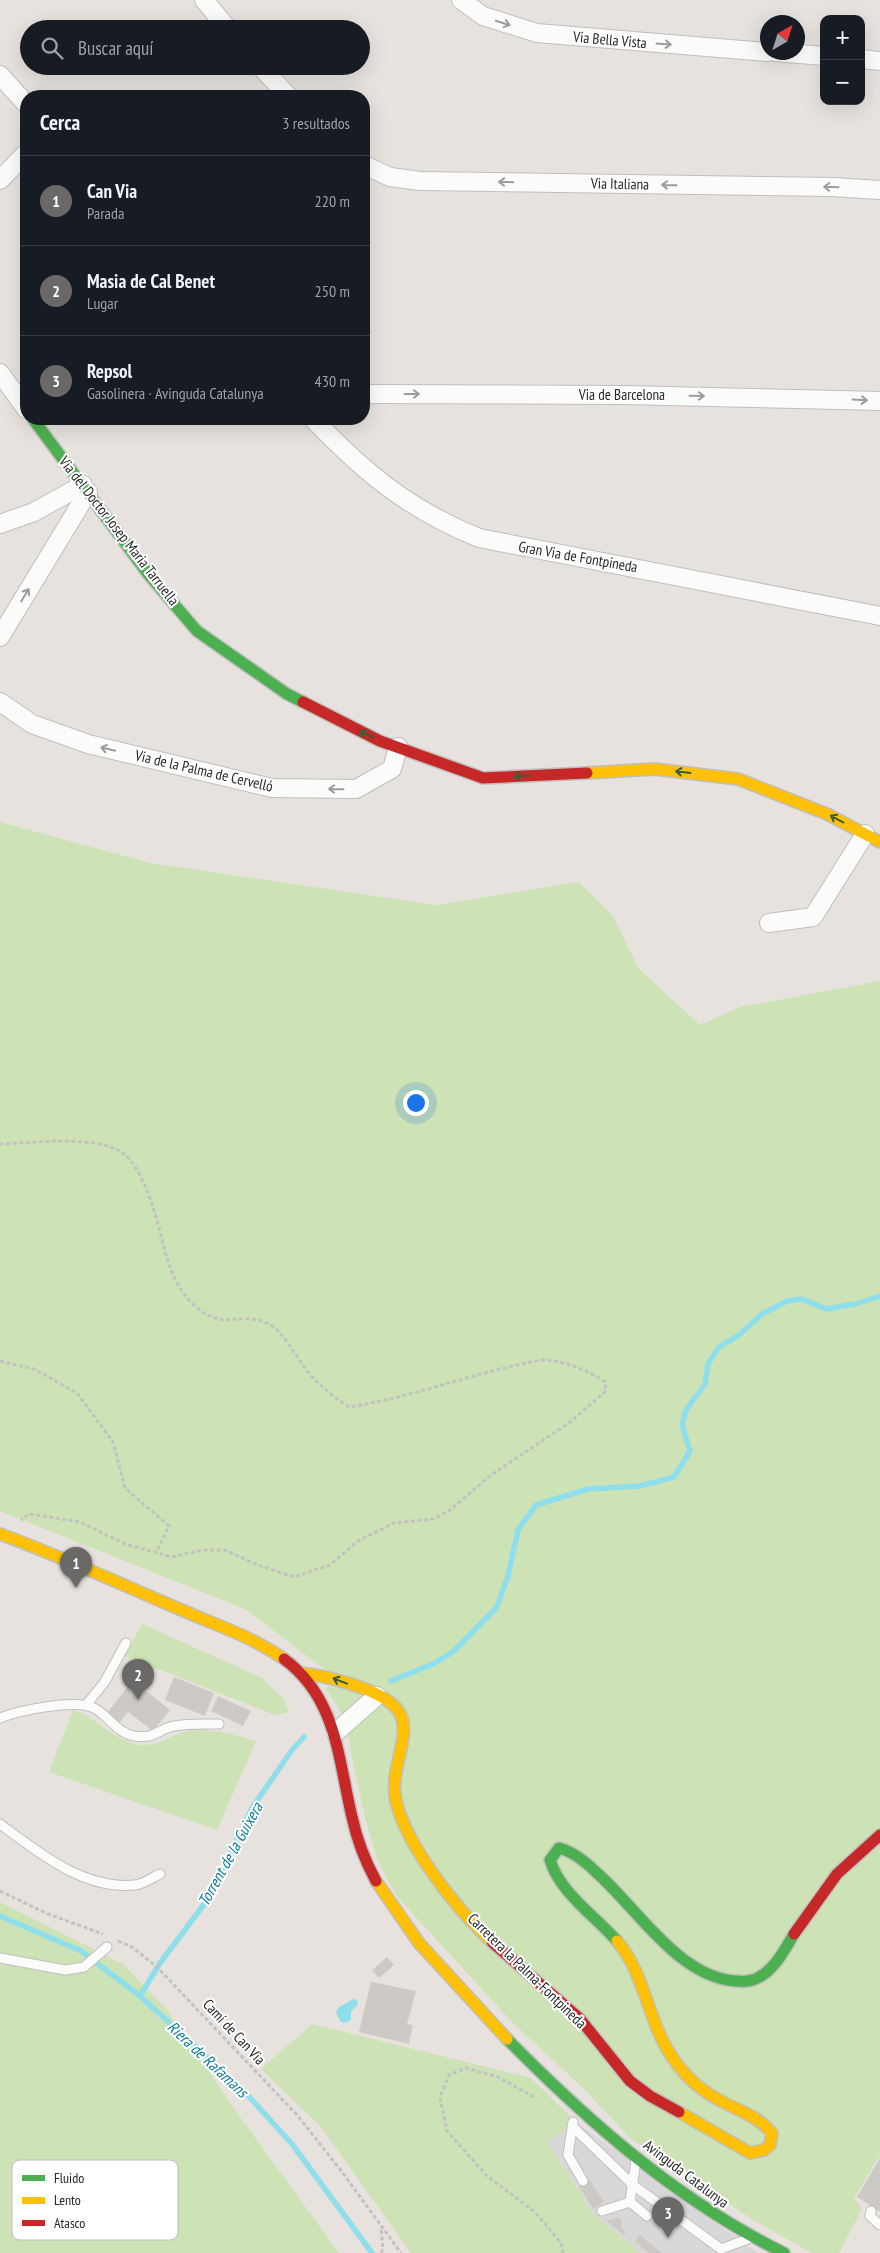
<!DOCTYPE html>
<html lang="es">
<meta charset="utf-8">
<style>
:root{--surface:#171b24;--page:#20242c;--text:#f1f3f6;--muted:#9ea1a6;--line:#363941;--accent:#6b6967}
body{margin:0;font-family:"PT Sans Narrow",sans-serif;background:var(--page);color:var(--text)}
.controls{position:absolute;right:15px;top:15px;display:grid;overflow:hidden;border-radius:10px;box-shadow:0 5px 20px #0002}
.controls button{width:45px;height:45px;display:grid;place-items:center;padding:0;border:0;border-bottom:1px solid var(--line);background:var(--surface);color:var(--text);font:25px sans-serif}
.compass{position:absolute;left:760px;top:15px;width:45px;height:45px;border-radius:50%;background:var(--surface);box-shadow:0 5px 20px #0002;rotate:39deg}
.you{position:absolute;left:415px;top:1102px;width:18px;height:18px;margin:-12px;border:4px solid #fff;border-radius:50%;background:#1a73e8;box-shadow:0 0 0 8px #1a73e833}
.badge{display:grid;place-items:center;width:32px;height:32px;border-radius:50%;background:var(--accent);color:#fff;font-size:16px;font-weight:700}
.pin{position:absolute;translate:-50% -41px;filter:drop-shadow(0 1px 2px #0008)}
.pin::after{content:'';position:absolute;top:26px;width:18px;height:15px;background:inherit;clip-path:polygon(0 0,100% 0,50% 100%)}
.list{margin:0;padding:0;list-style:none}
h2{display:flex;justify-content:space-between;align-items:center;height:65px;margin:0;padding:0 20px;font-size:21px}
h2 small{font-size:16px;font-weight:400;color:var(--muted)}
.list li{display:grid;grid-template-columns:32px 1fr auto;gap:15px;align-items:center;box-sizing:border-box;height:90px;padding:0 20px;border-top:1px solid var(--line)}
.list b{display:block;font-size:19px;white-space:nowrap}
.list p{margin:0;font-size:16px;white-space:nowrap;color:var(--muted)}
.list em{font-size:16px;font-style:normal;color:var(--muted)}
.icon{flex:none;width:28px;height:28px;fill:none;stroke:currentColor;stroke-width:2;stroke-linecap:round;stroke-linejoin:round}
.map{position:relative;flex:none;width:880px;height:2253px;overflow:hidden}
.search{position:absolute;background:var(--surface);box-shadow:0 5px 20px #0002;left:20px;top:20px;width:350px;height:55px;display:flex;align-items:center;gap:12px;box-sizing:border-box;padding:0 18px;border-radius:28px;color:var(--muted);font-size:19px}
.panel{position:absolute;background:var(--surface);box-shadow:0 5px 20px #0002;left:20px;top:90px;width:350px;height:335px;border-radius:20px}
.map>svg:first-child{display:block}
</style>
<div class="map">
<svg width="880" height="2253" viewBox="0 0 880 2253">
<rect width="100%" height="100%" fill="#e7e2dd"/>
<polygon fill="#dad7d9" points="577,2123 758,2253 641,2253 594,2215 547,2141"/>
<g fill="#cde3b5">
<path d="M0,822L150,863L436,905L579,882L613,916L638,968L700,1025L740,1007L880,981V2155L854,2198L862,2209L839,2253H812L755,2221L630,2138L586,2091L513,2023L402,1902C371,1864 364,1809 353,1762C347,1730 347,1715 325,1689L337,1679L245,1609L0,1511Z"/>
<polygon points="142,1624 262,1678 284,1699 289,1712 275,1715 125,1656"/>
<path d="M73,1710C98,1717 117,1745 144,1745C159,1745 171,1735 184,1732C208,1726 234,1735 256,1741L217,1830L49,1772Z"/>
<polygon points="0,1902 123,1964 166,2009 240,2117 339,2253 0,2253"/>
<polygon points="312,2024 531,2078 577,2123 547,2141 594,2215 641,2253 411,2253 321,2127 261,2069"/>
</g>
<polygon fill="#8fdeeb" points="353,1999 357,2000 358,2005 351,2011 351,2020 345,2023 341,2022 336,2013 338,2008"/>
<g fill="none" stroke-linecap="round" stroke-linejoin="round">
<g stroke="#8fdeeb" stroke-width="5.5">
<polyline points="391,1681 435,1663 454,1651 497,1607 508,1576 518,1530 536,1505 588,1489 640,1486 674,1477 690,1451 682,1425 686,1410 705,1384 708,1364 719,1347 739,1335 762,1314 787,1301 802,1299 826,1309 855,1304 880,1296"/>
<polyline points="0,1916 81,1951 140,1996 244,2091 292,2144 372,2253"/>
<polyline points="140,1996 160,1963 211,1895 252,1808 292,1750 304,1737"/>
</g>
</g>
<g fill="#cdcac6">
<polygon points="136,1676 149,1687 146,1691 170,1710 153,1731 128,1712 119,1723 107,1713"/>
<polygon points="174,1677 214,1693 205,1716 165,1700"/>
<polygon points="218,1696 251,1711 243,1726 211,1711"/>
<polygon points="387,1957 394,1965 379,1978 372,1970"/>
<polygon points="371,1982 416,1991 407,2024 413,2025 409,2044 359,2032"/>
<polygon points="880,2158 880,2212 857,2197"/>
<polygon points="590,2180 604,2202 593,2209 579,2187"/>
<polygon points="619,2217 622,2221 621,2227 626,2232 624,2235 607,2221"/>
<polygon points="640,2235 662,2253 649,2253 635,2242"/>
</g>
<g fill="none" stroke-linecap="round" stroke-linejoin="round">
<defs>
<g id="lane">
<polyline points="86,1705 104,1683 126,1643"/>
<path d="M0,1718C20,1710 75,1699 94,1708C108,1715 117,1733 134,1736C157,1739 155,1730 174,1726C189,1723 204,1724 219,1724"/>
<path d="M0,1824C39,1853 84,1890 135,1885C144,1884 153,1877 160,1874"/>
<polyline points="0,1958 65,1970 84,1967 107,1947"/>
<polyline points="573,2122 568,2155 583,2181"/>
<polyline points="572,2126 633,2185 721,2249 748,2239"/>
<polyline points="630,2202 636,2160"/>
<polyline points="602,2211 630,2202 647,2216"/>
<polyline points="871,2211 870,2216 880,2225"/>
</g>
<g id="street">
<polyline points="204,0 228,29"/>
<polyline points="461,0 483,16 537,33 768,52"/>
<polyline points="775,52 824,56"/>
<polyline points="861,59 880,61"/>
<polyline points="260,66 288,96"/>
<polyline points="0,75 26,104"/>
<polyline points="364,165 390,177 420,181 832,187 880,190"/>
<polyline points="0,180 26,153"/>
<polyline points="0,373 26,409"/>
<polyline points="364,394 624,395 880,401"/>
<path d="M313,419C365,473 408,509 479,538L880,616"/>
<polyline points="0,524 34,512 83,485"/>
<polyline points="0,637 88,492"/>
<polyline points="0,702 32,724 88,744 272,788 356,789 392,769 398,747"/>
<polyline points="769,923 813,917 865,834"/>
<polyline points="336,1732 377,1696"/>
</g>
<g id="fast">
<polyline points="33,419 149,575 197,631 287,694 303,702"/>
<path d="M617,1941C595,1916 560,1893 550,1860L559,1848C574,1852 586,1862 597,1873C636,1907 679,1978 736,1981C744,1982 754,1981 761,1976C776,1967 785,1949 794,1934"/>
<path d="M507,2039C590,2123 677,2200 784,2253"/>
</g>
<g id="slow">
<polyline points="587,773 654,769 738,779 827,814 880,842"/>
<path d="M0,1534C60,1556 118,1583 177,1608C213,1624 251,1636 284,1659"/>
<path d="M301,1673C326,1676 385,1689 399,1712C404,1719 404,1729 403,1737C400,1760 391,1778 396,1801C407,1847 458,1911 492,1942"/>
<polyline points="376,1881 419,1943 507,2039"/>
<path d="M617,1941C647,1976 647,2025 677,2064C689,2080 703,2092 721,2101C739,2111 758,2116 772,2133L770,2145L764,2150L750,2153L679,2112"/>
</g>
<g id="jam">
<polyline points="303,702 380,741 483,778 587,773"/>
<path d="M284,1659C337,1698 338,1759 352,1817C357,1840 365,1861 376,1881"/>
<polyline points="794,1934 837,1874 880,1835"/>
<polyline points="492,1942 580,2019 630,2081 650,2096 679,2112"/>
</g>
</defs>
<use href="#lane" stroke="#c0bfbf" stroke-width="11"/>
<use href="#street" stroke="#c0bfbf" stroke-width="20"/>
<use href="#fast" stroke="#c0bfbf" stroke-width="14"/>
<use href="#slow" stroke="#c0bfbf" stroke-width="14"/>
<use href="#jam" stroke="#c0bfbf" stroke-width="14"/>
<g stroke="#c3c2c2" stroke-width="3" stroke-dasharray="4 2.5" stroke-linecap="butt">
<path d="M0,1144C32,1143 98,1134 124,1154C142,1168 155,1210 160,1232C167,1258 171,1280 190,1301C220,1334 239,1310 267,1323C285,1332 296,1358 308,1372C320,1386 334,1397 349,1407C415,1397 477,1371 542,1360C560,1359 590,1371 605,1382L606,1391L569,1423L491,1475L449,1511L433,1519L394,1523L358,1541L330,1565L294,1577L258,1565L225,1550H203L172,1557L125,1544L80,1522L29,1514L21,1520"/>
<polyline points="0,1361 34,1369 77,1393 113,1442 125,1488 169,1526 156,1553"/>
<polyline points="0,1891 48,1914 103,1934"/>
<polyline points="118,1941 132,1947 157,1967 297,2115 339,2168 401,2253"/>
<polyline points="534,2097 498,2077 466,2068 449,2075 440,2097 447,2131 487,2176 535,2212 561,2243 563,2253"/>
<polyline points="381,2253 383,2249 381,2227"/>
</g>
<use href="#lane" stroke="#fbfbfa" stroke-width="9"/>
<use href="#street" stroke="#fbfbfa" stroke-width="18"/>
<use href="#fast" stroke="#4caf50" stroke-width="11"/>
<use href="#slow" stroke="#ffc107" stroke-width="11"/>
<use href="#jam" stroke="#c62828" stroke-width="11"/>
</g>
<defs><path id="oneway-shaft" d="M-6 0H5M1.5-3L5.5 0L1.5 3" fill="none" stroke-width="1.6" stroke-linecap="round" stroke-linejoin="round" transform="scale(1.25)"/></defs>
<g stroke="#9c9c9c">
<use href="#oneway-shaft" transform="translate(503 23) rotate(18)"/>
<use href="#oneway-shaft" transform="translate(664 44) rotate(4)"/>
<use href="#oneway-shaft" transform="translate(506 182) rotate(-179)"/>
<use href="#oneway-shaft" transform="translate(669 185) rotate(-179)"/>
<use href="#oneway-shaft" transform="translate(831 187) rotate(-178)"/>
<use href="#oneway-shaft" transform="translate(412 394)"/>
<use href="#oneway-shaft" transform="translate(697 396) rotate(1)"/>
<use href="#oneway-shaft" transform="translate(860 400) rotate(3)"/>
<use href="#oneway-shaft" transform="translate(25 595) rotate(-59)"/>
<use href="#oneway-shaft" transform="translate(108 749) rotate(-167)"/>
<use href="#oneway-shaft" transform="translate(336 789) rotate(-179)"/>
</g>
<g stroke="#365e38">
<use href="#oneway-shaft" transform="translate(366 734) rotate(-153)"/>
<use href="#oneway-shaft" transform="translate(683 772) rotate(-173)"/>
<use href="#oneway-shaft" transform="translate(521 776) rotate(177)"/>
<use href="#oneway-shaft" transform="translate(837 819) rotate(-152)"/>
<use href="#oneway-shaft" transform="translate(340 1681) rotate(-159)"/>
</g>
<g text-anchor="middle" stroke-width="4" stroke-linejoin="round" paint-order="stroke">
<g font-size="15" fill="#282828" stroke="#fff">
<text transform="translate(610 40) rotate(5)" y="5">Via Bella Vista</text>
<text transform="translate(620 184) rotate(1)" y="5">Via Italiana</text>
<text x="622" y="400">Via de Barcelona</text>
<text transform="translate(119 531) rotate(52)" y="5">Via del Doctor Josep Maria Tarruella</text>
<text transform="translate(578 557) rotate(10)" y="5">Gran Via de Fontpineda</text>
<text transform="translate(204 771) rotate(13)" y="5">Via de la Palma de Cervelló</text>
<text transform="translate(527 1971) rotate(44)" y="5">Carretera la Palma-Fontpineda</text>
<text transform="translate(234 2032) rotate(47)" y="5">Camí de Can Via</text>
<text transform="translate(686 2174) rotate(37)" y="5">Avinguda Catalunya</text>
</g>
<g font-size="16" font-style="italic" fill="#0a7a9a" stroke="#fff">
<text transform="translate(230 1854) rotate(-61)" y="6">Torrent de la Guixera</text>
<text transform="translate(208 2059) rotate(43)" y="6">Riera de Rafamans</text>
</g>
</g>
<rect x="12" y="2160" width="166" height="80" rx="8" fill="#fff" stroke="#bebebe" stroke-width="1"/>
<rect x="22" y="2175" width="23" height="6" fill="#4caf50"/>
<rect x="22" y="2197" width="23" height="7" fill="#ffc107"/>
<rect x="22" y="2220" width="23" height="6" fill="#c62828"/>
<g font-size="14" fill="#282828">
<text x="54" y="2183">Fluido</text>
<text x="54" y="2205">Lento</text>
<text x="54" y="2228">Atasco</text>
</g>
</svg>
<div class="controls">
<button>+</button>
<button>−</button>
</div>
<svg class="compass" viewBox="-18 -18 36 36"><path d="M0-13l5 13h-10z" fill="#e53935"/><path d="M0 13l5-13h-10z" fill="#9ea1a6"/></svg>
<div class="you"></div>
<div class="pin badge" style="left:76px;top:1588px">1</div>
<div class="pin badge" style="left:138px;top:1700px">2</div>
<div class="pin badge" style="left:668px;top:2238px">3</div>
<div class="search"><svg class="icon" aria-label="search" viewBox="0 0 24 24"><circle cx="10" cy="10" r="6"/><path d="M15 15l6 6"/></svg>Buscar aquí</div>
<section class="panel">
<h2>Cerca<small>3 resultados</small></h2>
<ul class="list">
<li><span class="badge">1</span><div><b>Can Via</b><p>Parada</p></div><em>220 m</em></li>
<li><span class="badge">2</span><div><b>Masia de Cal Benet</b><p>Lugar</p></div><em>250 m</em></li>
<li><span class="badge">3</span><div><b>Repsol</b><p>Gasolinera · Avinguda Catalunya</p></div><em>430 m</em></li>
</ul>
</section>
</div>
